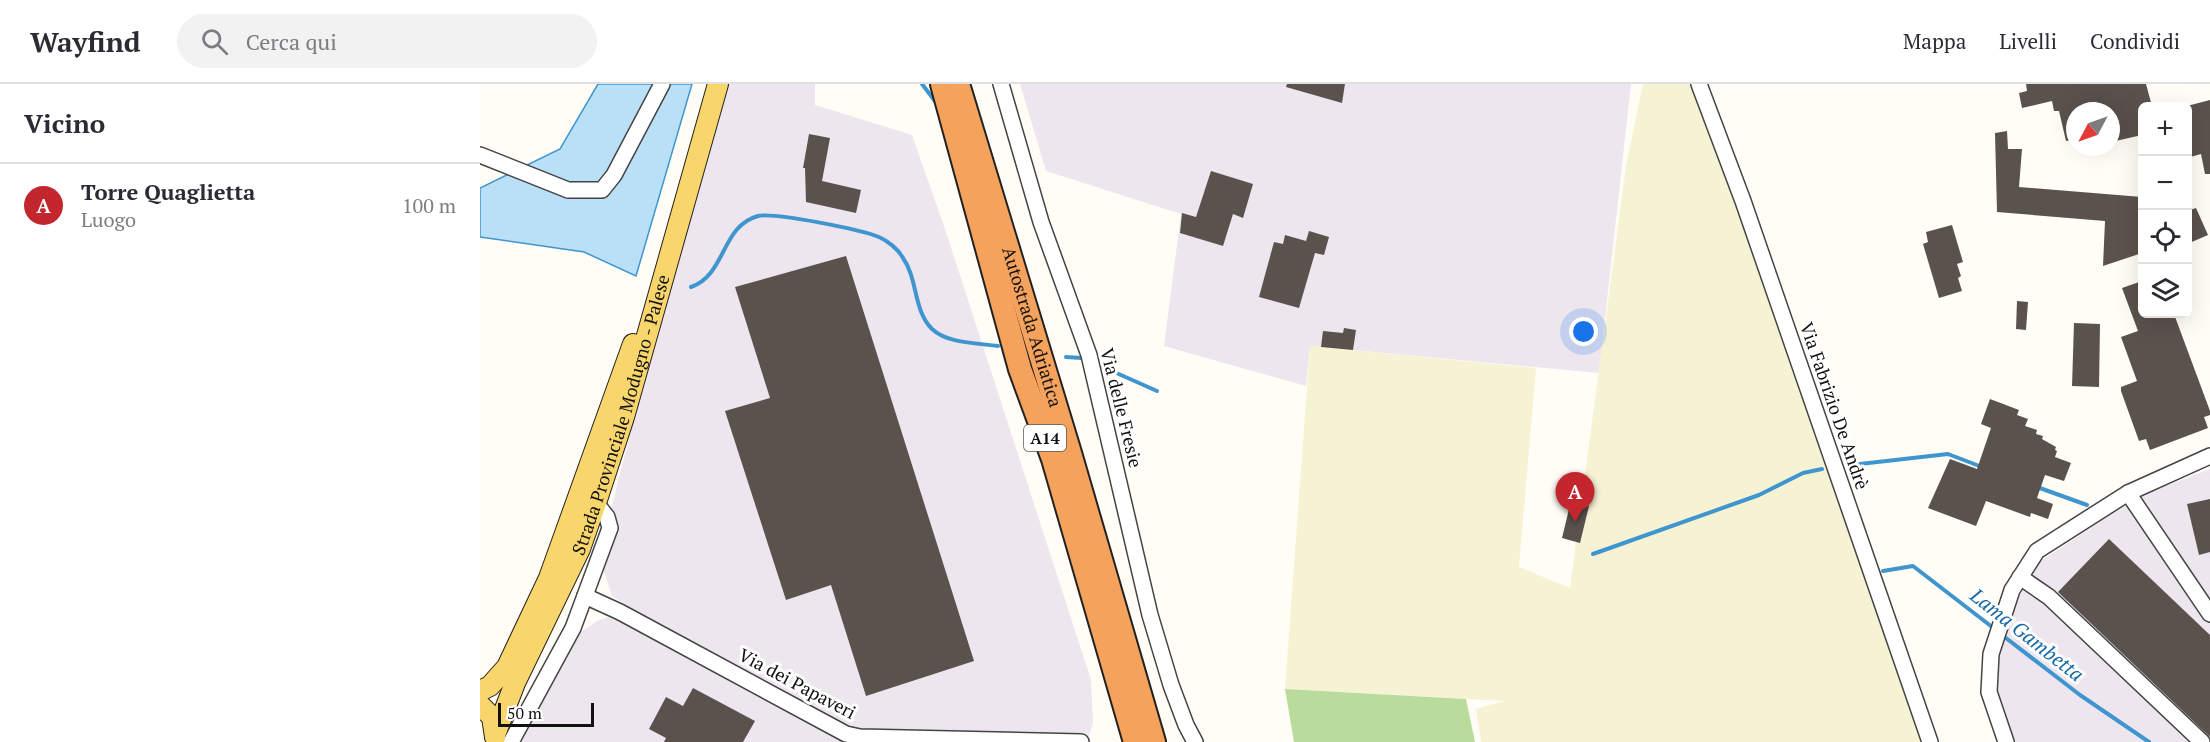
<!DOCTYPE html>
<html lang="it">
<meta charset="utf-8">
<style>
:root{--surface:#fff;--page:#f2f2f3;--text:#2b2b33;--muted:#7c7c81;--line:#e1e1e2;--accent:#c4262e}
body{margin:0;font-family:"PT Serif",serif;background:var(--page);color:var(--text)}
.controls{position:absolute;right:18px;top:18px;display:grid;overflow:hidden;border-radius:9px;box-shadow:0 6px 24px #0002}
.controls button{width:54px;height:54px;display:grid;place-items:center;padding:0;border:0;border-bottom:2px solid var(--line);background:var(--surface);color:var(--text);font:30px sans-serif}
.compass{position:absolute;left:1586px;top:18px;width:54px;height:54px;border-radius:50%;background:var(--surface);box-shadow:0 6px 24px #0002;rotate:229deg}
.scale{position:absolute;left:18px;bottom:15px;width:96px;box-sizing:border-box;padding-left:6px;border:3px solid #111;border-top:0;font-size:16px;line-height:21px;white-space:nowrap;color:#111;-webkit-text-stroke:4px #fff;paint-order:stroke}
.you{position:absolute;left:1104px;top:248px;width:21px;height:21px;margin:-15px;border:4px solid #fff;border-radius:50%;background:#1a73e8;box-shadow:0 0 0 9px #1a73e833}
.badge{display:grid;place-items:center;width:39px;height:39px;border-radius:50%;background:var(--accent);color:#fff;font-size:20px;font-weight:700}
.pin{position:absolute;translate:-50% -50px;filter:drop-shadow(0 2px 3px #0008)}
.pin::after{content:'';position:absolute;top:32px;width:21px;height:18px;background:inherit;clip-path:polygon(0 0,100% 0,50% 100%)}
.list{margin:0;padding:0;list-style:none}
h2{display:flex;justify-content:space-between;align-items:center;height:78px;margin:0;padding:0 24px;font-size:26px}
h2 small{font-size:20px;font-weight:400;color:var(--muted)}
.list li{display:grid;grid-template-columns:39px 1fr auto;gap:18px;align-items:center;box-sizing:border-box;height:84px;padding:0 24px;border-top:2px solid var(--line)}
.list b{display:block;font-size:22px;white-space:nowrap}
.list p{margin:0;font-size:20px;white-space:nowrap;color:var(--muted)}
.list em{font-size:20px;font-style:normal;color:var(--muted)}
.icon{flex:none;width:33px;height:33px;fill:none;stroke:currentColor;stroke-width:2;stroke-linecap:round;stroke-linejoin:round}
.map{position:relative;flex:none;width:1730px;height:658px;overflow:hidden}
header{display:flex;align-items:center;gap:36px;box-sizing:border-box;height:84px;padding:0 30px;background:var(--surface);border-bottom:2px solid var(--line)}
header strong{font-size:28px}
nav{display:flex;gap:33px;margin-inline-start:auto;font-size:21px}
.search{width:420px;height:54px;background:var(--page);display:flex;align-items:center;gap:15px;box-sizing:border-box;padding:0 21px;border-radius:33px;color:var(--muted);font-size:22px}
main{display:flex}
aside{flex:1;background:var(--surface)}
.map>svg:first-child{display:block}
</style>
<header>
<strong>Wayfind</strong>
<div class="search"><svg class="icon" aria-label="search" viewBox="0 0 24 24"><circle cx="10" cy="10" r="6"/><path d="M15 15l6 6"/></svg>Cerca qui</div>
<nav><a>Mappa</a><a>Livelli</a><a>Condividi</a></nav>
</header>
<main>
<aside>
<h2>Vicino<small></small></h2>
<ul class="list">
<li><span class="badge">A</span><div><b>Torre Quaglietta</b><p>Luogo</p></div><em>100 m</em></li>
</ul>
</aside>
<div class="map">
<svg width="1730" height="658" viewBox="0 0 1730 658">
<rect width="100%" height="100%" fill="#fffdf5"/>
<g fill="#eee6ef">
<polygon points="240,0 335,0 335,21 432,51 466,148 611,596 613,639 607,658 41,658 98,550 117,537 129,533 155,544 162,530 132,512 119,472"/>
<polygon points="540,0 1151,0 1119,289 830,262 826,302 684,262 701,130 566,87"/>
<polygon points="1730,385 1730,658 1533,658 1520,621 1516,595 1520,570 1539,513 1561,477 1621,437 1665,410"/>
</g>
<polygon fill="#f6f3d4" points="1163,0 1220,0 1449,658 1001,658 996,625 1025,617 805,605 830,262 1056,284 1039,483 1090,504 1146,82"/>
<polygon fill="#b9dc9c" points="805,605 986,615 995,658 814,658"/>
<polygon fill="#b9e0f7" stroke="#3f96cf" stroke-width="1.5" points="118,0 212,0 156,192 104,168 0,153 0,104 80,65"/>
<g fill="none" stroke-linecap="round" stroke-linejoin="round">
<g stroke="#3f96cf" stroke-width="4">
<polyline points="442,0 458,21"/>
<path d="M211,203C246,191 241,142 278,132C295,128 382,146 399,153C408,157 418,165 423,174C438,195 433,226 452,245C468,260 498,259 518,262"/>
<polyline points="586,273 602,274"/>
<polyline points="623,283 677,307"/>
<polyline points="1371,381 1468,370 1502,383"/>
<polyline points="1557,403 1607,421"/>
<polyline points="1113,470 1279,411 1323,389 1342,385"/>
<polyline points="1403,487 1433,482 1516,546"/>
<polyline points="1522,551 1600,611 1669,658"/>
</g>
</g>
<g fill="#5a524d">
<polygon points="807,0 865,0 862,19 806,3"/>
<polygon points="1546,0 1666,0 1672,22 1662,22 1662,51 1631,58 1631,27 1595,27 1595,55 1586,57 1579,27 1574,27 1572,17 1542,24 1539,9 1547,7"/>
<polygon points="1730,16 1730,90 1725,90 1721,70 1707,74 1707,22"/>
<polygon points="1527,47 1528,65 1542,65 1539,103 1662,113 1662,169 1623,182 1625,137 1517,128 1515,49"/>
<polygon points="329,50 350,54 342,97 381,106 376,129 326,118 325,84 323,84"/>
<polygon points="731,87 773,100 763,134 753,130 743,162 700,149 702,129 716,133"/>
<polygon points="1716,124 1728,151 1707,160 1707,127"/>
<polygon points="1472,141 1483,178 1477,180 1481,192 1478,194 1482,207 1459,214 1443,160 1448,158 1446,148"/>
<polygon points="829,147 849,153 844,171 835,169 819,224 779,213 794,158 803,160 805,151 826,157"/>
<polygon points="366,172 494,577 386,612 351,501 306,516 245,327 290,314 255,203"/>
<polygon points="1662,197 1662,230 1694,230 1730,327 1730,331 1724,333 1728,344 1670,366 1666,355 1659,357 1641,307 1641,303 1657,297 1641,253 1658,247 1642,204"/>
<polygon points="1537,217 1548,218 1546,246 1536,245"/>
<polygon points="1594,239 1620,240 1619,303 1592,302"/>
<polygon points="864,244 876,246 873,266 841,263 843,247 863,249"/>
<polygon points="1510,315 1539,326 1537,331 1548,335 1545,342 1557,346 1556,350 1563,352 1562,355 1576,363 1575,366 1577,367 1575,373 1591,379 1584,397 1565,391 1557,414 1573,420 1568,435 1551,429 1550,433 1506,417 1496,442 1448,424 1470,375 1497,385 1511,344 1501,340"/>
<polygon points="1730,415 1730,468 1719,471 1707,420"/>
<polygon points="1091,417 1109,422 1100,459 1082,454"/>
<polygon points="1629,455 1730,551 1730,653 1578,508"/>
<polygon points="213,604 275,637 263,658 184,658 186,654 169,645 186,613 203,622"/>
</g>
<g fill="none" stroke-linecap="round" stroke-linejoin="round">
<defs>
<g id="minor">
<polyline points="521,0 561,138 609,271 670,531 691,601 706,641 715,658"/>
<polyline points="1219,0 1263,117 1450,658"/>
<polyline points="0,71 88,106 122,106 134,91 182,0"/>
<polyline points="1648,409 1730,530"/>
<polyline points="1540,493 1569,513 1722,658"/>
<polyline points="105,512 140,528 366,650 380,653 601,658"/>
<polyline points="31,658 93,544 130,444 127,433 116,419"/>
<polyline points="1526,658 1509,608 1511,570 1532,506 1557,467 1648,409 1730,372"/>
</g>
<g id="major">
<polyline points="0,607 10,602 27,583 69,494 153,260"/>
<polyline points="0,621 12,633 15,653"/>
<path id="s1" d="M15,651L35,599L100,465L116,419L144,333L238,0"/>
</g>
<g id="highway">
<polyline points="462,0 540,285 573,375 655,658"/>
<path id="s2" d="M478,0L590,369L674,658"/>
</g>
</defs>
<use href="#minor" stroke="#444" stroke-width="18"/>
<use href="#major" stroke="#222" stroke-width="22"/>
<use href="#highway" stroke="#222" stroke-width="26"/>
<use href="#minor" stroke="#fff" stroke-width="15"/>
<use href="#major" stroke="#f9d66b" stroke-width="20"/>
<use href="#highway" stroke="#f5a25d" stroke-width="22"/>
</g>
<g text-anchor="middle" stroke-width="6" stroke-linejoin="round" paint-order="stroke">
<rect fill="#fff" stroke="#585858" stroke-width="1.5" x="544" y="341" width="42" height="26" rx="4.5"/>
<g font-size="16" font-weight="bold" fill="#111">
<text x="565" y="360">A14</text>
</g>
<g font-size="18" fill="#111" stroke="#fff">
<text dy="6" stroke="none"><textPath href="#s2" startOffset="254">Autostrada Adriatica</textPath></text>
<text transform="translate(1354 322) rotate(71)" y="6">Via Fabrizio De Andrè</text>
<text transform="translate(641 324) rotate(76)" y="6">Via delle Fresie</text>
<text dy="6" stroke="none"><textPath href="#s1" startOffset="345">Strada Provinciale Modugno - Palese</textPath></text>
<text transform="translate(317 600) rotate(28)" y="6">Via dei Papaveri</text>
</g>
<g font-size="20" font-style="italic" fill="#1768a6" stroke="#fff">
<text transform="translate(1547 551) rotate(38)" y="7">Lama Gambetta</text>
</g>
</g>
</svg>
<div class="controls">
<button>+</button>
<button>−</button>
<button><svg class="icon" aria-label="locate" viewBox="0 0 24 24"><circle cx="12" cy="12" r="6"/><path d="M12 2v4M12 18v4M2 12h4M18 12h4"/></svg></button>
<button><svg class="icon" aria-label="layers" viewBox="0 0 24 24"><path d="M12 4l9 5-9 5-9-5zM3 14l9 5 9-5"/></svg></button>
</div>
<svg class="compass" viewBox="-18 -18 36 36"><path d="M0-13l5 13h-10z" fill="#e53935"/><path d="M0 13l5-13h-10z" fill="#7c7c81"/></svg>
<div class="scale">50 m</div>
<div class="you"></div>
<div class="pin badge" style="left:1095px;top:438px">A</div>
</div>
</main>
